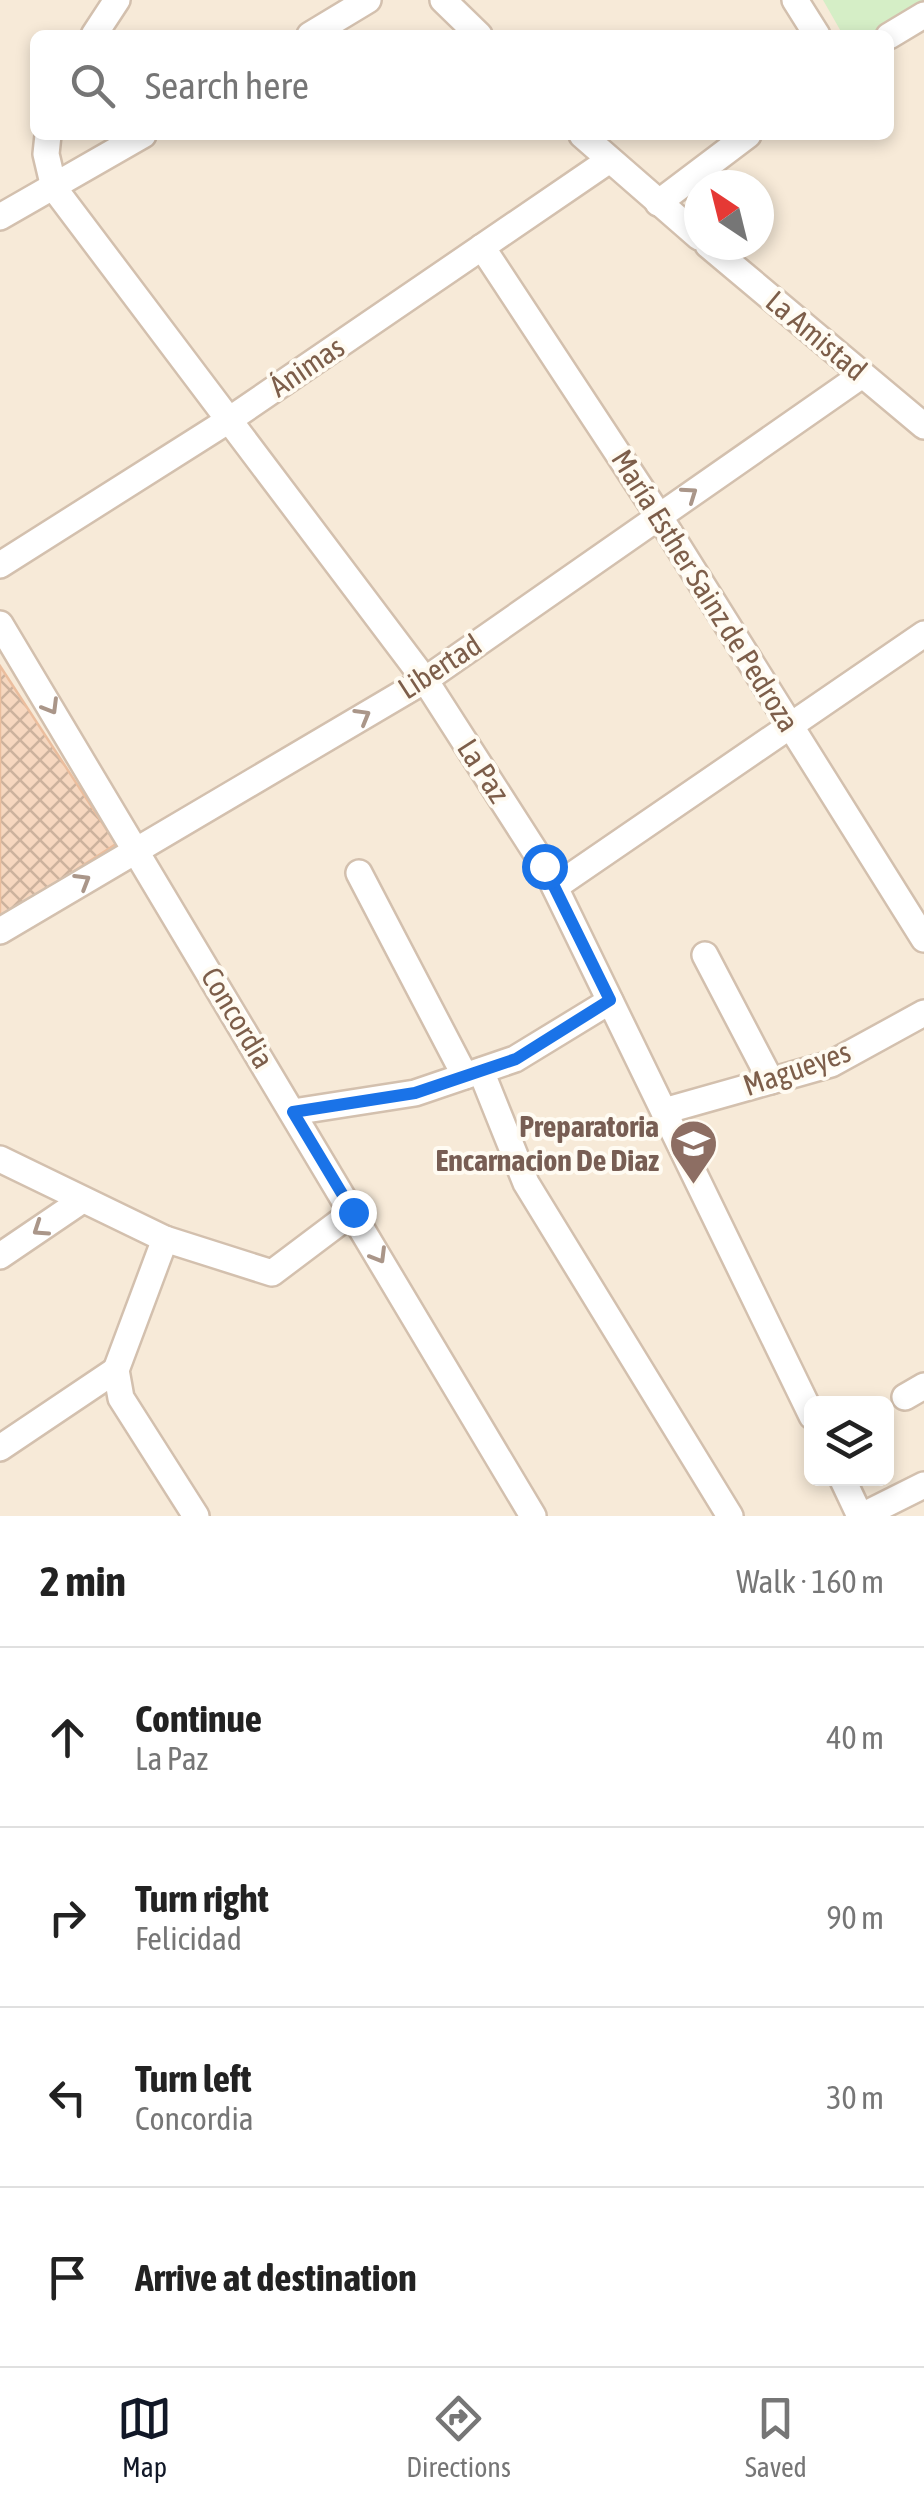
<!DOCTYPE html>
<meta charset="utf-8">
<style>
:root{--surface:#fff;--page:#f6f6f6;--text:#222;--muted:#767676;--line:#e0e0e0;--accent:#111827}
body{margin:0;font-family:"Asap Condensed",sans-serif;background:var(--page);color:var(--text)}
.controls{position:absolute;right:30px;bottom:30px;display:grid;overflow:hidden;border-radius:15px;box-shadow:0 5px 15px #0003}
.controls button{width:90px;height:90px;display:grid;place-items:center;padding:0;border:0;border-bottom:2px solid var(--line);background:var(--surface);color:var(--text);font:50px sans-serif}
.compass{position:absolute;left:684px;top:170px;width:90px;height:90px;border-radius:50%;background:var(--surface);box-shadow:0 5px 15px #0003;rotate:325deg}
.stop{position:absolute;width:30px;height:30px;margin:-22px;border:8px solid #1a73e8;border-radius:50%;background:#fff}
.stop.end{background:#1a73e8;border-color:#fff;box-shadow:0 2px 10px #0008}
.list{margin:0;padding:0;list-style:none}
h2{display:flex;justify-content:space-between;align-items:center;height:130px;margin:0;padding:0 40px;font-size:42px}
h2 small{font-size:32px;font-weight:400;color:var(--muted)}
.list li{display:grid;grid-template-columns:65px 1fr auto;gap:30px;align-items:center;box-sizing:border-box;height:180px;padding:0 40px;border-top:2px solid var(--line)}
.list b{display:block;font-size:38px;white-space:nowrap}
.list p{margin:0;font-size:32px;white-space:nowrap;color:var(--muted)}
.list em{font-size:32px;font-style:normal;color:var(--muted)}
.icon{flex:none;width:55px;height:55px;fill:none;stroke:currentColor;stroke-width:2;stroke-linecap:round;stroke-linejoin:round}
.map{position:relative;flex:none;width:924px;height:1516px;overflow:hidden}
.search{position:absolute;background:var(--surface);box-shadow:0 5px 15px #0003;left:30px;right:30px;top:30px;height:110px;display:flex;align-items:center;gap:25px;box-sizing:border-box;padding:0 35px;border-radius:15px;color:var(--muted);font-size:38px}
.sheet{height:850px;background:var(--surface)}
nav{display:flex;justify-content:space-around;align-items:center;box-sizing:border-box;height:140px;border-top:2px solid var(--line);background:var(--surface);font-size:28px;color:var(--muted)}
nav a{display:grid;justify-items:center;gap:5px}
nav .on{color:var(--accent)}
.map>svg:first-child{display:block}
</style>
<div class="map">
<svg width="924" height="1516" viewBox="0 0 924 1516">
<defs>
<pattern id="building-cross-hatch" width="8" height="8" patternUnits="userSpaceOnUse" patternTransform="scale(2.5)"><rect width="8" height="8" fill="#f6d7bf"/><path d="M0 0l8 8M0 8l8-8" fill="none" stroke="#ccb29d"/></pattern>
</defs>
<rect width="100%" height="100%" fill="#fef7ea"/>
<path fill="#f7ead8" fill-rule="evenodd" d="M0,0H924V1516H0ZM35,35H889V135H35ZM699,185H759V245H699ZM812,1404H886V1478H812Z"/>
<polygon fill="#d5eec6" points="823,0 924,0 924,1 873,35 843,35"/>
<polygon fill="url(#building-cross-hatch)" stroke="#ebbe9e" stroke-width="2.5" points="0,666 116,844 0,919"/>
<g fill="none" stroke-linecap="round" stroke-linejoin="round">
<defs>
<g id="minor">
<polyline points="443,0 479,35"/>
<polyline points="795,0 817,35"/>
<polyline points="94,35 117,0"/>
<polyline points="310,35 368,0"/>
<polyline points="889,36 924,15"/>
<polyline points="48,135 46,154 54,188 425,680 545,867 812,1416"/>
<polyline points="582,135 699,237"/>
<polyline points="658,203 748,135"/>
<polyline points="0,217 143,135"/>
<polyline points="708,245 924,426"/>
<polyline points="482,247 659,516 924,939"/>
<polyline points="0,565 229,420 608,161"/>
<polyline points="0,624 533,1516"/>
<polyline points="359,873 465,1076"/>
<polyline points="555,887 924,634"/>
<polyline points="0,931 425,680 862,375"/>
<polyline points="705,955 771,1081"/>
<polyline points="481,1071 526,1183 730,1516"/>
<polyline points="664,1111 831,1064 924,1013"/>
<polyline points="293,1112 415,1093 515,1059 610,1001"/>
<polyline points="0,1159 165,1239 272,1273 353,1212"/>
<polyline points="165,1239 116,1370 121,1398 196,1516"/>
<polyline points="0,1256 81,1201"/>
<polyline points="905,1397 924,1386"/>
<polyline points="0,1448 116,1370"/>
<polyline points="842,1478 860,1516"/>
<polyline points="862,1516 924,1485"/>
</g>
</defs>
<use href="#minor" stroke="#d3c0ae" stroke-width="30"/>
<use href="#minor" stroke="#fff" stroke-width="25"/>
</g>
<defs><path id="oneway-chevron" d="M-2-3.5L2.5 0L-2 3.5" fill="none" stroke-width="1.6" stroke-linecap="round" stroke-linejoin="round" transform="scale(2.5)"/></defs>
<g stroke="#aa9689">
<use href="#oneway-chevron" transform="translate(690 494) rotate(-35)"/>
<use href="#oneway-chevron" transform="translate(51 707) rotate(59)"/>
<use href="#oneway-chevron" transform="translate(363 716) rotate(-30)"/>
<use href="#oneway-chevron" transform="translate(83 881) rotate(-31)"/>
<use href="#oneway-chevron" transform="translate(40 1229) rotate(146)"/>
<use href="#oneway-chevron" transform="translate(379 1256) rotate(59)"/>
</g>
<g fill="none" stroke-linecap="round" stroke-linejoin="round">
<polyline stroke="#1a73e8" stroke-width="12" points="353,1212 293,1112 415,1093 516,1059 610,1000 544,866"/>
</g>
<defs>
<symbol id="university-pin" viewBox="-11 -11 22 30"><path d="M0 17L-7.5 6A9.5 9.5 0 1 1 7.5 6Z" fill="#8d6e63" stroke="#fffbf2"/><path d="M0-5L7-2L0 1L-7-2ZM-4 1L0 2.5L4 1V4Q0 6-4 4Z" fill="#fff"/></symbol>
</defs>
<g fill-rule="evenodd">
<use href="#university-pin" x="666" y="1116" width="55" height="75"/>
</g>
<g text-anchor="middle" stroke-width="8" stroke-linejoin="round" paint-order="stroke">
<g font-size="30" fill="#7d5e4a" stroke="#fffbf2">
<text transform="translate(816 336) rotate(40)" y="10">La Amistad</text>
<text transform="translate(307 367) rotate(-34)" y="10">Ánimas</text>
<text transform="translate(705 591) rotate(58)" y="10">María Esther Sainz de Pedroza</text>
<text transform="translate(440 667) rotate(-33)" y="10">Libertad</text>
<text transform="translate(483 771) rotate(57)" y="10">La Paz</text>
<text transform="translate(237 1018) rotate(59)" y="10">Concordia</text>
<text transform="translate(797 1069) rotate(-19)" y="10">Magueyes</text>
</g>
<g font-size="30" font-weight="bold" fill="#785e54" stroke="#fffbf2" text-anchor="end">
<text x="659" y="1137">Preparatoria<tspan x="659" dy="34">Encarnacion De Diaz</tspan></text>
</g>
</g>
</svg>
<div class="controls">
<button><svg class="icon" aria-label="layers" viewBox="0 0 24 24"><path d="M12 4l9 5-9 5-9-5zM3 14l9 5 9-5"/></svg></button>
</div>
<svg class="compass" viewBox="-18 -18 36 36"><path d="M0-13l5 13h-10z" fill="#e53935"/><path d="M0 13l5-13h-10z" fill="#767676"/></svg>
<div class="stop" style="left:544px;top:866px"></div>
<div class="stop end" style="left:353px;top:1212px"></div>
<div class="search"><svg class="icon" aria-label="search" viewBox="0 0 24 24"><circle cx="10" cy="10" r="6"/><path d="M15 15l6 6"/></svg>Search here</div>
</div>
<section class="sheet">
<h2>2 min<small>Walk · 160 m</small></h2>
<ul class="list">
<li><svg class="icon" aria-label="ahead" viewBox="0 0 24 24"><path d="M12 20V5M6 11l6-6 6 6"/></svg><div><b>Continue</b><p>La Paz</p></div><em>40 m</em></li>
<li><svg class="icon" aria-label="right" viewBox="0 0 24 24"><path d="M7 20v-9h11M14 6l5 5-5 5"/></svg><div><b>Turn right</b><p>Felicidad</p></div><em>90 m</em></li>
<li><svg class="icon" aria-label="left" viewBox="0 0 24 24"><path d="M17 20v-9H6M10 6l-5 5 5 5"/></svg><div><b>Turn left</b><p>Concordia</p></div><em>30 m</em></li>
<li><svg class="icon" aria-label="arrive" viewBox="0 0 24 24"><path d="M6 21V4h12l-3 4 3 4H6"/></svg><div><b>Arrive at destination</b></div></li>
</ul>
</section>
<nav>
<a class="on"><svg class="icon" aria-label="map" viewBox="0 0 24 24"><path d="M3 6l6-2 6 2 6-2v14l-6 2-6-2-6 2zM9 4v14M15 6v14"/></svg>Map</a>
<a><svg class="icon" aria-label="directions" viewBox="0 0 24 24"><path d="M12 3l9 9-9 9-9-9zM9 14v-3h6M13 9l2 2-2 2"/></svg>Directions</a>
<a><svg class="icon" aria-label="saved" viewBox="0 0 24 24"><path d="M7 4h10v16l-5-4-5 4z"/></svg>Saved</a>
</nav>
